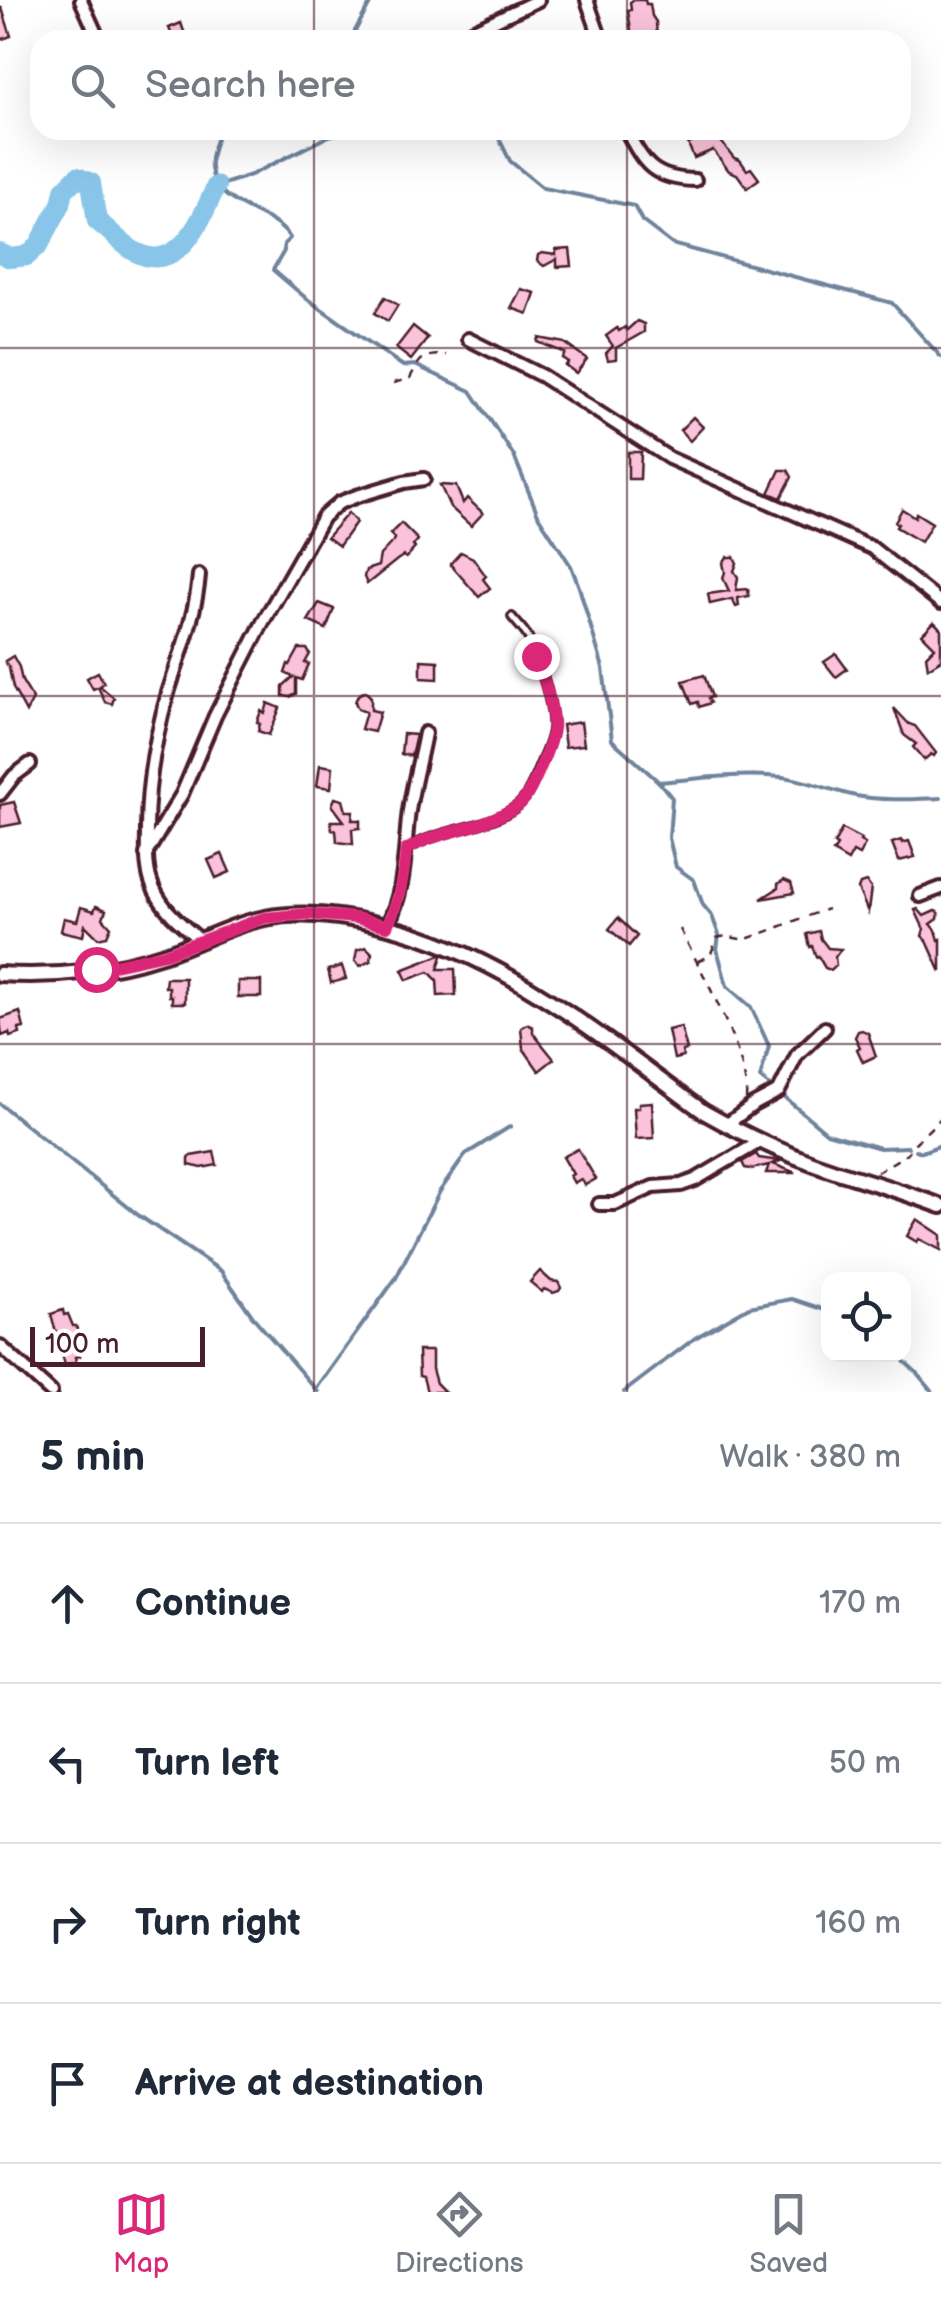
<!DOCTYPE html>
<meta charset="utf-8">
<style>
:root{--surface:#fff;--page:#f6f6f7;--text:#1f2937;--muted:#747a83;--line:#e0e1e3;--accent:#db2777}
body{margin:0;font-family:"Balsamiq Sans",sans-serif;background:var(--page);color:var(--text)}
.controls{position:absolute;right:30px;bottom:30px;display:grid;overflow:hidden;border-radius:20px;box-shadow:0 10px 40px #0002}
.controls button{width:90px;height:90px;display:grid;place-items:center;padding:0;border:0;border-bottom:2px solid var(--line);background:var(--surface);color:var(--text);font:50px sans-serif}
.scale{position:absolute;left:30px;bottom:25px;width:175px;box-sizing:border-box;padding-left:10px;border:5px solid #4a1f2b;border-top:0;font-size:28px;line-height:35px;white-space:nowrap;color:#4a1f2b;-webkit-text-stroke:8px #fff;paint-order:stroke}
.stop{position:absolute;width:30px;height:30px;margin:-22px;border:8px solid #db2777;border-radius:50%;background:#fff}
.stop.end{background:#db2777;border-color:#fff;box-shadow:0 2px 10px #0008}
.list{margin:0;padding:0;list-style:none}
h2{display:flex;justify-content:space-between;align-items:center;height:130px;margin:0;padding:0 40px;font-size:42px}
h2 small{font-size:32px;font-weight:400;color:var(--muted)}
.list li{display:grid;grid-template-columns:65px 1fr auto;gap:30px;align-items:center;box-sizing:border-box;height:160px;padding:0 40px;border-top:2px solid var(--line)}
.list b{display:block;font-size:38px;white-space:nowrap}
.list em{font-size:32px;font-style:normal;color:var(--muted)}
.icon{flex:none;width:55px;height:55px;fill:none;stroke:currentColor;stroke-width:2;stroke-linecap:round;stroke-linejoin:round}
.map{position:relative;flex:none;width:941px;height:1392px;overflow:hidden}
.search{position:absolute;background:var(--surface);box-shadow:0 10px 40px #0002;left:30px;right:30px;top:30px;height:110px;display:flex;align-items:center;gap:25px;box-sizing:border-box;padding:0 35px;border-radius:30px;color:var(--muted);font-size:38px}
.sheet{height:770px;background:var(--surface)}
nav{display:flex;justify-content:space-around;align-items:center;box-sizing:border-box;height:140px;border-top:2px solid var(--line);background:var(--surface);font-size:28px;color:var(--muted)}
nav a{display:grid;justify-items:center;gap:5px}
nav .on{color:var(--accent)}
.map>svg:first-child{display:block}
</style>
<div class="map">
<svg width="941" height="1392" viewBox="0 0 941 1392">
<rect width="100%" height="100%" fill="#fff"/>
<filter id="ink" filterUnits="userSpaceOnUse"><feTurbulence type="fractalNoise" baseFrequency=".01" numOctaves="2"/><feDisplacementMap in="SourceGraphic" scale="20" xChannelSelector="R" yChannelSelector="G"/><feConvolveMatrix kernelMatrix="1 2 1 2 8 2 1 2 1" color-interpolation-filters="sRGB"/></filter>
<g filter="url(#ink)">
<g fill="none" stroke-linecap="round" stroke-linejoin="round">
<g stroke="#6f839c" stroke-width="4">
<polyline points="350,40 372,0"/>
<path d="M219,130C216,142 209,155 211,168C215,209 271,208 290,238L284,244V251L273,270L307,299L403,366L415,365L471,391L514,456L539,517L571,566L579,587L603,668L612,740L659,782L672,798L669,838L676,867L694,880L703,905L712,916L719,935L717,949L727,986L751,1007L769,1046L760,1078L775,1090"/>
<polyline points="495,130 510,161 543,188 634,206 642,221 672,244 892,303 941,357"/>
<polyline points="218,186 251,175 329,136 351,130"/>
<path d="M659,782C700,778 740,773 782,777C808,780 831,791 856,796C884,801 913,799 941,798"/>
<polyline points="779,1093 827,1133 880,1148 908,1147"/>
<polyline points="0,1104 138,1215 221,1271 253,1317 318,1392"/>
<polyline points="916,1150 922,1152 941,1145"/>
<polyline points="896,1354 916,1372 933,1392"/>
<polyline points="316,1389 396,1278 440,1191 466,1154 511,1126"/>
<polyline points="624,1392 695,1338 749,1307 792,1299 828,1311"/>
</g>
<path stroke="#88c5e8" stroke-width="20" d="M0,253L10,258L27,256L39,245L61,204L64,190L77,177L91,183L97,221C110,230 121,244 134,251C179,277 202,218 216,186"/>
</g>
<g fill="#fac3db" stroke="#4a1f2b" stroke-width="2.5">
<polygon points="633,0 645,0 646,4 650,4 652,16 656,22 657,39 646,40 646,37 636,39 635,36 632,37 628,11 631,10 630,2"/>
<polygon points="0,8 2,8 11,36 0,40"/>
<polygon points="181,23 187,40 174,40 169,28"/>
<polygon points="708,133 716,135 734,158 740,160 747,170 751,168 759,179 747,188 737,174 729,171 713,150 694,158 688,144 703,138"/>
<polygon points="570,249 572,266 557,267 557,259 544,266 537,261 538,255 542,253 556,255 556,250"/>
<polygon points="521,289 535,293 528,314 511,308"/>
<polygon points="385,297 398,305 388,321 375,313"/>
<polygon points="637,321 644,324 644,332 616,348 616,359 608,360 606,353 613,346 606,336 617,328 619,331 625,327 627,330"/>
<polygon points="413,326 428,338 411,360 396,348"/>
<polygon points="539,338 565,343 587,359 576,373 565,365 568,362 562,358 565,353 538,342"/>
<polygon points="693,417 703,427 690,441 680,430"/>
<polygon points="628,452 641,452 640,479 628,479"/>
<polygon points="780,470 788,470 792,477 781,498 769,493"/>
<polygon points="440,485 456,486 463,503 467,498 483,513 471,526 450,507"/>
<polygon points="902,509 915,517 916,513 932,523 921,542 896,527 898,524 895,522"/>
<polygon points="348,513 356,522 339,546 327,537"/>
<polygon points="401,523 418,540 413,546 415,548 406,558 403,556 397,560 367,584 364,577 366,570 378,566 380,555 395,539 390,534"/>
<polygon points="461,552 473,558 486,576 483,579 490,588 479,597 450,564"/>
<polygon points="727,557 734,557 737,563 734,571 738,577 736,590 748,589 749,596 738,598 739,606 736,607 732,599 710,604 708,594 729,591 723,578 725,572 723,563"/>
<polygon points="319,603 334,609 326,629 308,621"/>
<polygon points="934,622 941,629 941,660 928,668 926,656 935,647 922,634"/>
<polygon points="299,649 307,649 310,654 305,663 309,664 302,680 296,678 296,694 290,697 283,696 283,686 293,677 285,673 288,664 290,665"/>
<polygon points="836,654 847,669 836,677 824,662"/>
<polygon points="13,656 19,667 22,681 33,699 26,712 13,688 9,668 5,661"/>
<polygon points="421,660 438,661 438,679 421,678"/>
<polygon points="98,672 104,683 100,686 114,698 112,704 105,702 98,687 93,689 87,678"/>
<polygon points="704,675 712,697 708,698 710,703 699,707 698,702 692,704 683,681"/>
<polygon points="365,691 371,697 371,710 380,712 374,732 361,729 366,712 358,709 355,702 358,695"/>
<polygon points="268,703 280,708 269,735 258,731 260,724 257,722 261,711 265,713"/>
<polygon points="894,708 909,724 915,726 936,753 934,756 931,754 924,760 913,747 916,744 904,735"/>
<polygon points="581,722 584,745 565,747 562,725"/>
<polygon points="403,734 416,735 411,756 401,754"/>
<polygon points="320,765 333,767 331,788 317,786"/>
<polygon points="335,798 343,800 346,811 353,811 352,820 360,820 360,828 352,829 353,844 337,842 336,830 332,830 331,821 344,821 332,805"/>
<polygon points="14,802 21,823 0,827 0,805"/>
<polygon points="842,829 861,839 860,841 865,844 859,855 853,852 848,861 833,852 837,846 834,844"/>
<polygon points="901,840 902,843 909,841 915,857 899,861 892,843"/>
<polygon points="222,854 230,872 216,878 208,860"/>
<polygon points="784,880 791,883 794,893 761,899 778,888 778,884"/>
<polygon points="866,882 871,888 868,912 858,889 860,884"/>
<polygon points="96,906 106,910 103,918 111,927 107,936 98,938 85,925 83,936 61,931 64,918 77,921 81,907 94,911"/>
<polygon points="918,909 924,916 935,911 939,913 938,919 931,924 936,930 939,940 941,939 941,972 927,941 922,936 924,929 915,910"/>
<polygon points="618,918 637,936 629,946 609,929"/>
<polygon points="819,931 821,939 828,948 841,949 835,957 836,965 831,970 825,968 818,956 816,957 812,946 810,947 807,934"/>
<polygon points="366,947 372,953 371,961 360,966 355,961 357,950"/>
<polygon points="440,955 442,956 438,969 455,969 456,995 438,996 437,980 429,972 407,980 402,970"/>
<polygon points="342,966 346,979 331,983 328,970"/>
<polygon points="166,978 185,978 185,1003 172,1003 172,996 169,996 169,987 165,987"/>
<rect x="238" y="981" width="23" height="16"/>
<polygon points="20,1012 24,1028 19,1029 20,1034 10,1037 9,1033 2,1036 0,1019"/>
<polygon points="527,1024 533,1027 533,1033 554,1059 539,1071 523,1048 521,1028"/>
<polygon points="681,1027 687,1050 682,1051 683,1057 674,1059 668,1030"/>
<polygon points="862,1030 868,1033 876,1056 863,1062 857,1049 860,1047 855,1037 858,1031"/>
<polygon points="652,1102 654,1138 636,1139 634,1108 639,1108 639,1103"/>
<polygon points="578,1149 596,1179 585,1185 581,1179 574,1183 570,1176 573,1174 563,1157"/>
<polygon points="214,1152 217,1165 202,1168 189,1165 189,1159 191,1156"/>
<polygon points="756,1154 759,1158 780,1161 773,1164 796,1173 766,1173 769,1165 751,1169 745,1168 742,1162"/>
<polygon points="917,1219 941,1235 941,1250 919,1239 917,1242 907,1236"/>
<polygon points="540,1271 551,1281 558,1282 561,1288 559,1291 553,1293 544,1289 542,1292 530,1282"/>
<polygon points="63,1310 64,1315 68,1314 73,1326 76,1326 80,1339 77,1340 80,1356 75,1357 76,1362 65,1365 51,1314"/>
<polygon points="418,1351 432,1351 432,1369 436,1383 445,1392 427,1392 423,1377 419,1376"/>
</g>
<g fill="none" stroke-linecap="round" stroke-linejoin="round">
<defs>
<path id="service" d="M409,848C442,828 485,829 516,807C529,797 533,781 539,767C544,755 550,743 552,731C555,709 538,653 526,634C522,628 516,622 512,617"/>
<g id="minor">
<polyline points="81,0 99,40"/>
<polyline points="587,0 601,40"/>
<polyline points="453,40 538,0"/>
<path d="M626,130C644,164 653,179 695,180"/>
<polyline points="468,339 542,376 669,458 872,548 941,603"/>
<path d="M199,575C196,615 180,654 168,693C155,738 147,783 147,829C147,848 145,871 154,889C164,911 182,925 200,940"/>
<polyline points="0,794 14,776 30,764"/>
<polyline points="146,854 182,794 215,716 263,622 323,517 339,503 357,496 404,482 424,479"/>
<polyline points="920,896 941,888"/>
<path d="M387,926C405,889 404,859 408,819C411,790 420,761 425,733"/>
<polyline points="726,1125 753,1105 779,1091 797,1055 825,1028"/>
<polyline points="599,1204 615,1204 653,1187 681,1185 695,1180 761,1141"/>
<polyline points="0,1346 51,1392"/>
</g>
<path id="tertiary" d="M0,974C54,978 113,971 165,954C198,943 230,925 265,918C305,910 346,916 385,926C509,957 603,1039 704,1112C746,1136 792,1157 838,1172C873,1183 907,1193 941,1206"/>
</defs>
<use href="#service" stroke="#4a1f2b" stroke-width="12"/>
<use href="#minor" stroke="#4a1f2b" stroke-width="18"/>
<use href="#tertiary" stroke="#4a1f2b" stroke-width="20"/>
<g stroke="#4a1f2b" stroke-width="2.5" stroke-dasharray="8 8" stroke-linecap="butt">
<path d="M394,383L410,378C422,356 420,356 447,355"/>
<path d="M680,929C700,969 750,1057 746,1099"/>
<path d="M698,961L710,956L717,938C729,933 737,942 749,938C776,929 800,918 828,909"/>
<polyline points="877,1172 907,1154 915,1143 941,1118"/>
</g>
<use href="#service" stroke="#fff" stroke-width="5"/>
<use href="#minor" stroke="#fff" stroke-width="10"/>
<use href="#tertiary" stroke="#fff" stroke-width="12"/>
</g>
</g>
<g fill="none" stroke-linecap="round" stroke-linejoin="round" filter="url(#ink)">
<path stroke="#db2777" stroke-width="12" d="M96,969L165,954L264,918L307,914L356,918L387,926C399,901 404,878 406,850C432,834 459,832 487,821C498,816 512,812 521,803C533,790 553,741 553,724C552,701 543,677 536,656"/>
</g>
<path fill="none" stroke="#4a1f2b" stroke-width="2.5" stroke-opacity="0.55" d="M314,0V40M627,0V40M314,130V1392M627,130V1392M0,348H941M0,696H941M0,1044H941"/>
</svg>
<div class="controls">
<button><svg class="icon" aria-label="locate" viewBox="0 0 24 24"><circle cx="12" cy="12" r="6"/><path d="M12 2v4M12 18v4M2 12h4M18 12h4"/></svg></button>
</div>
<div class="scale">100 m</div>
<div class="stop" style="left:96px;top:969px"></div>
<div class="stop end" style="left:536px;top:656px"></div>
<div class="search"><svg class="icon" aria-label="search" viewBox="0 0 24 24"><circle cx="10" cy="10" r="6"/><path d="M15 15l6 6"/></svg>Search here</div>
</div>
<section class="sheet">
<h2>5 min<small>Walk · 380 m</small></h2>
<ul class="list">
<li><svg class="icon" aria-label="ahead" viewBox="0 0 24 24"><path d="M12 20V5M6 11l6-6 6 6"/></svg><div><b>Continue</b></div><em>170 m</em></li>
<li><svg class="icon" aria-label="left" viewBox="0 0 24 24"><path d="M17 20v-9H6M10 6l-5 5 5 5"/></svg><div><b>Turn left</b></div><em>50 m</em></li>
<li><svg class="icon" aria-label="right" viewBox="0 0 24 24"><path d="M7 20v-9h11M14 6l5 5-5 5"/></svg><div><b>Turn right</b></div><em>160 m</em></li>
<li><svg class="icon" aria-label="arrive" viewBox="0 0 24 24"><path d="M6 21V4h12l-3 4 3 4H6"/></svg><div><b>Arrive at destination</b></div></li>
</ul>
</section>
<nav>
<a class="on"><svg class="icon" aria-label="map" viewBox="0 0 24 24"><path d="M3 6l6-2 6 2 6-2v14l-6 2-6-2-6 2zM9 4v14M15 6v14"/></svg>Map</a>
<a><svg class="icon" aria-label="directions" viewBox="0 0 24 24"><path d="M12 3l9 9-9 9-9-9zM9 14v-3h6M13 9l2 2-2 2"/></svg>Directions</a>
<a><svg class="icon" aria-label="saved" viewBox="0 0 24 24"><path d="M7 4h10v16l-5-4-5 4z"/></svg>Saved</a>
</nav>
